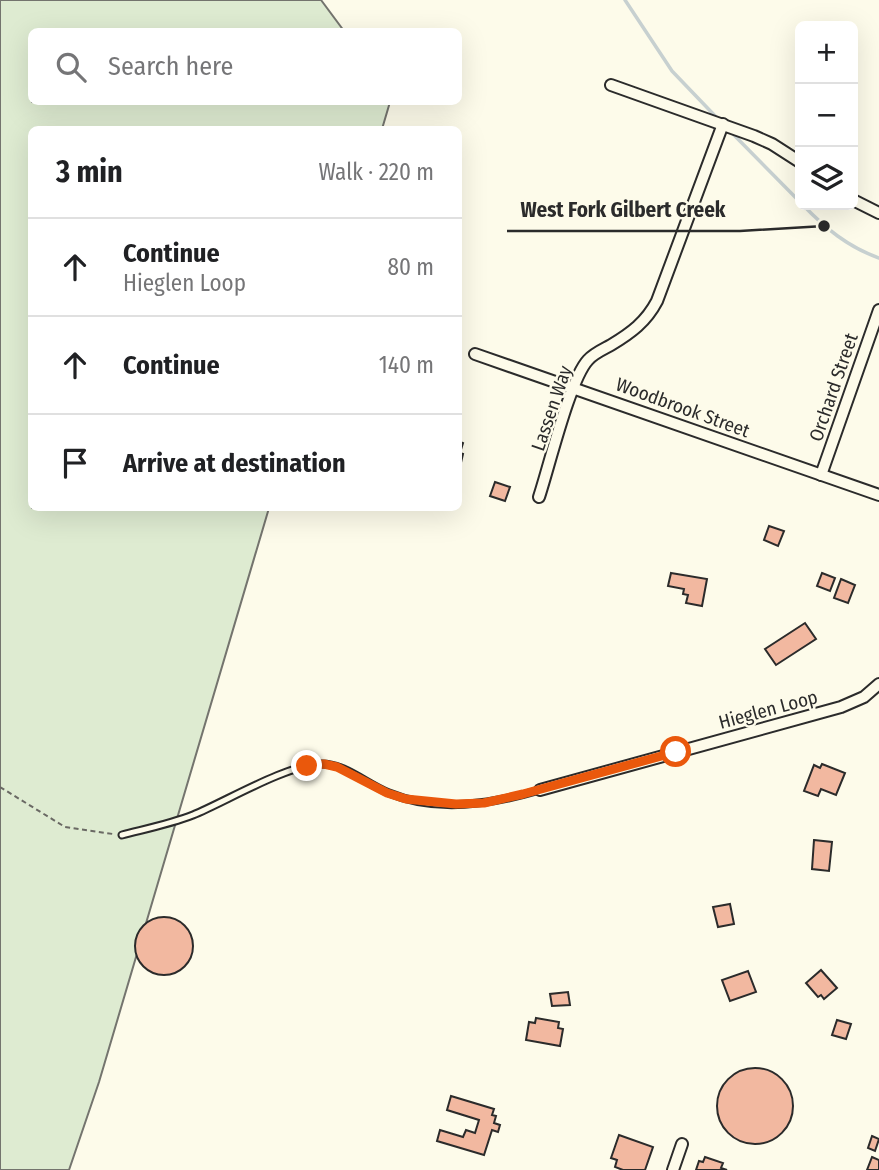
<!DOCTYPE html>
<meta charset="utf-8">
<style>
:root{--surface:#fff;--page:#f2f2f2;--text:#202124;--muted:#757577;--line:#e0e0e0}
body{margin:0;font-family:"Fira Sans Condensed",sans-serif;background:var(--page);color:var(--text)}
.controls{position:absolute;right:21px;top:21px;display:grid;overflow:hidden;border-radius:10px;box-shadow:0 7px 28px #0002}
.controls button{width:63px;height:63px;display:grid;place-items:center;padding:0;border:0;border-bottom:2px solid var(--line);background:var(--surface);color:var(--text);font:35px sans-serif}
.stop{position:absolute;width:21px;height:21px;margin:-16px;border:5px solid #ea580c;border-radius:50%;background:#fff}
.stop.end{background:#ea580c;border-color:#fff;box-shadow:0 2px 7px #0008}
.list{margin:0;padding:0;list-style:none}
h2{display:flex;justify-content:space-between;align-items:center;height:91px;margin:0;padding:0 28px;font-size:30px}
h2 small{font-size:23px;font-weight:400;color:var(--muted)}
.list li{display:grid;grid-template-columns:46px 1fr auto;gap:21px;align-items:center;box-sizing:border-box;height:98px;padding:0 28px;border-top:2px solid var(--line)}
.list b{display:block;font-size:26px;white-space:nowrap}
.list p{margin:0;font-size:23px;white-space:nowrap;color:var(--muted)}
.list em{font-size:23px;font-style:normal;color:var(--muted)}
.icon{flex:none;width:38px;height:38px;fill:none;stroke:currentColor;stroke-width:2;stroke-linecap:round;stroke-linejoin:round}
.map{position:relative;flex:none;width:879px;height:1170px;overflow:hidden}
.search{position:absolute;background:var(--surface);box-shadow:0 7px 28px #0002;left:28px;top:28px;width:434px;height:77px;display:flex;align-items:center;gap:18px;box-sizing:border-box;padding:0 24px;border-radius:10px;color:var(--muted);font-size:26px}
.panel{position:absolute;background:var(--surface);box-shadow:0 7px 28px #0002;left:28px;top:126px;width:434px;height:385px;border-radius:10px}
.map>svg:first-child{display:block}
</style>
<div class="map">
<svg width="879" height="1170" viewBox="0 0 879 1170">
<rect width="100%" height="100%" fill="#fdfbea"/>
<polygon fill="#deebd1" stroke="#74746e" stroke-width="2" points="0,0 321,0 344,31 32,32 32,102 390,102 382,129 32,130 32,508 269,508 99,1082 69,1170 0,1170"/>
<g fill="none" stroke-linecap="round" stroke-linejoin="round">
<g stroke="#c7d0d0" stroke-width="3.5">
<polyline points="625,0 672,71 718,119"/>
<polyline points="731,132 800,202"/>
<path d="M803,205C825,228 848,247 879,258"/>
</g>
</g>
<g fill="#f2b8a0" stroke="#2b2b2b" stroke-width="2">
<polygon points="458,441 463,443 460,453 463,454 460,467"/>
<polygon points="495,482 510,487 505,501 490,496"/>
<polygon points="769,526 784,531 778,546 764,540"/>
<polygon points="671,573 707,579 702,606 686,603 688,595 683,594 684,589 668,586"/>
<polygon points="822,573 835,578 830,591 817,586"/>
<polygon points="841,579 855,585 848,603 834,598"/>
<polygon points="805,623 816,639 776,665 765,649"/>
<polygon points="822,764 845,773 836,795 821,789 818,796 804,791 814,765 820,768"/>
<polygon points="814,840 832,842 829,871 812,869"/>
<polygon points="730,904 734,924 718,927 713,907"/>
<circle cx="164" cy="946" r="29"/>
<polygon points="821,970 837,988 824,999 821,995 818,997 806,983"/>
<polygon points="748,971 756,992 730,1001 722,980"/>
<polygon points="568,992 570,1005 552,1006 550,994"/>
<polygon points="536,1018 559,1022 558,1028 563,1029 560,1046 526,1040 529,1022 535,1023"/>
<polygon points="837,1020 851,1024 846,1039 832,1035"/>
<circle cx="755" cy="1106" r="38"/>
<polygon points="451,1096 494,1109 492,1115 496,1116 494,1123 500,1125 498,1132 492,1130 484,1155 437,1141 440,1130 463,1137 466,1130 475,1133 479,1120 447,1110"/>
<polygon points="619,1135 653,1147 645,1170 623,1170 615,1167 617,1160 611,1158"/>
<polygon points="872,1136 879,1139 875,1151 868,1148"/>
<polygon points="705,1157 723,1163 721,1168 727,1170 696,1170 699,1161 703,1162"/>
<polygon points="872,1157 879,1160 879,1170 867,1170"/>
</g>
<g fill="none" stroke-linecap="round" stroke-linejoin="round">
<defs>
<path id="service" d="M122,835C145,829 170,824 193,815C227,801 286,765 321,764C344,763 368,785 389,793C437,813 492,804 540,790"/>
<g id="minor">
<polyline points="611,85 754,136 772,144 800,162"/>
<polyline points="853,200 879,213"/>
<polyline points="475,354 879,495"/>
<polyline points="821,475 879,310"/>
<path d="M539,497C549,467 570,379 588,360C594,353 604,349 611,345C631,333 646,322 657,301L723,124"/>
<polyline points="540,790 841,707 864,697 879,684"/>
<polyline points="673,1170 682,1144"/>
</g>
</defs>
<use href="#service" stroke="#2b2b2b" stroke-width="9"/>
<use href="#minor" stroke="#2b2b2b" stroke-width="14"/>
<polyline stroke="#6a6964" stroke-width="2" stroke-dasharray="5 3.5" stroke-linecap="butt" points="0,787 65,827 113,834"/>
<use href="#service" stroke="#fdfbea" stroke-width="5"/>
<use href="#minor" stroke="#fdfbea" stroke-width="10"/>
</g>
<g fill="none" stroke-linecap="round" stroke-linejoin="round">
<polyline stroke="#ea580c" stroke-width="9" points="307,766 324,764 337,767 387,793 406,799 456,804 484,803 523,794 676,752"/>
</g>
<g text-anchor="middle" stroke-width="5" stroke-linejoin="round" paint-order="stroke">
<g font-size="19" fill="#2b2b2b" stroke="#fdfbea">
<text transform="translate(833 387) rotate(-71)" y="7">Orchard Street</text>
<text transform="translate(683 407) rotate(20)" y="7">Woodbrook Street</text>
<text transform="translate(551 408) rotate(-71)" y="7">Lassen Way</text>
<text transform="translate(768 709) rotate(-15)" y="7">Hieglen Loop</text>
</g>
</g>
<path fill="none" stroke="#2b2b2b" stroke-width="2.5" d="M824 226L740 231H507"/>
<circle fill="#2b2b2b" stroke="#fdfbea" stroke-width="2.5" cx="824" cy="226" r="7"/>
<g font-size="21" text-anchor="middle" font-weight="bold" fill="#2b2b2b" stroke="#fdfbea" stroke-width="5" stroke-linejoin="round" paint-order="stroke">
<text x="623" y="217">West Fork Gilbert Creek</text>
</g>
</svg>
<div class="controls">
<button>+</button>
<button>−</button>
<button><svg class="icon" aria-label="layers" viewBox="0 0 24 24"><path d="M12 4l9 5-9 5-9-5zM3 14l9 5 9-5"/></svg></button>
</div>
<div class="stop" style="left:676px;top:752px"></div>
<div class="stop end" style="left:307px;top:766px"></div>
<div class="search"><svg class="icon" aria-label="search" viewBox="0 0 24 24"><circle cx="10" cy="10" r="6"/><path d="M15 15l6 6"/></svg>Search here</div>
<section class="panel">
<h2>3 min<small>Walk · 220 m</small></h2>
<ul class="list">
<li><svg class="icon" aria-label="ahead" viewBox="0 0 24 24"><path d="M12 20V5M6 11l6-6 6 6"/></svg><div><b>Continue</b><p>Hieglen Loop</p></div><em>80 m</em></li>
<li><svg class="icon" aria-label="ahead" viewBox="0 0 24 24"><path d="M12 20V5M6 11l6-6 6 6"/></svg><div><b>Continue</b></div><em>140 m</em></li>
<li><svg class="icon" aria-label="arrive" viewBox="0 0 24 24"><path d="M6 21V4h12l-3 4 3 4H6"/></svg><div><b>Arrive at destination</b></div></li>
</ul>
</section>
</div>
